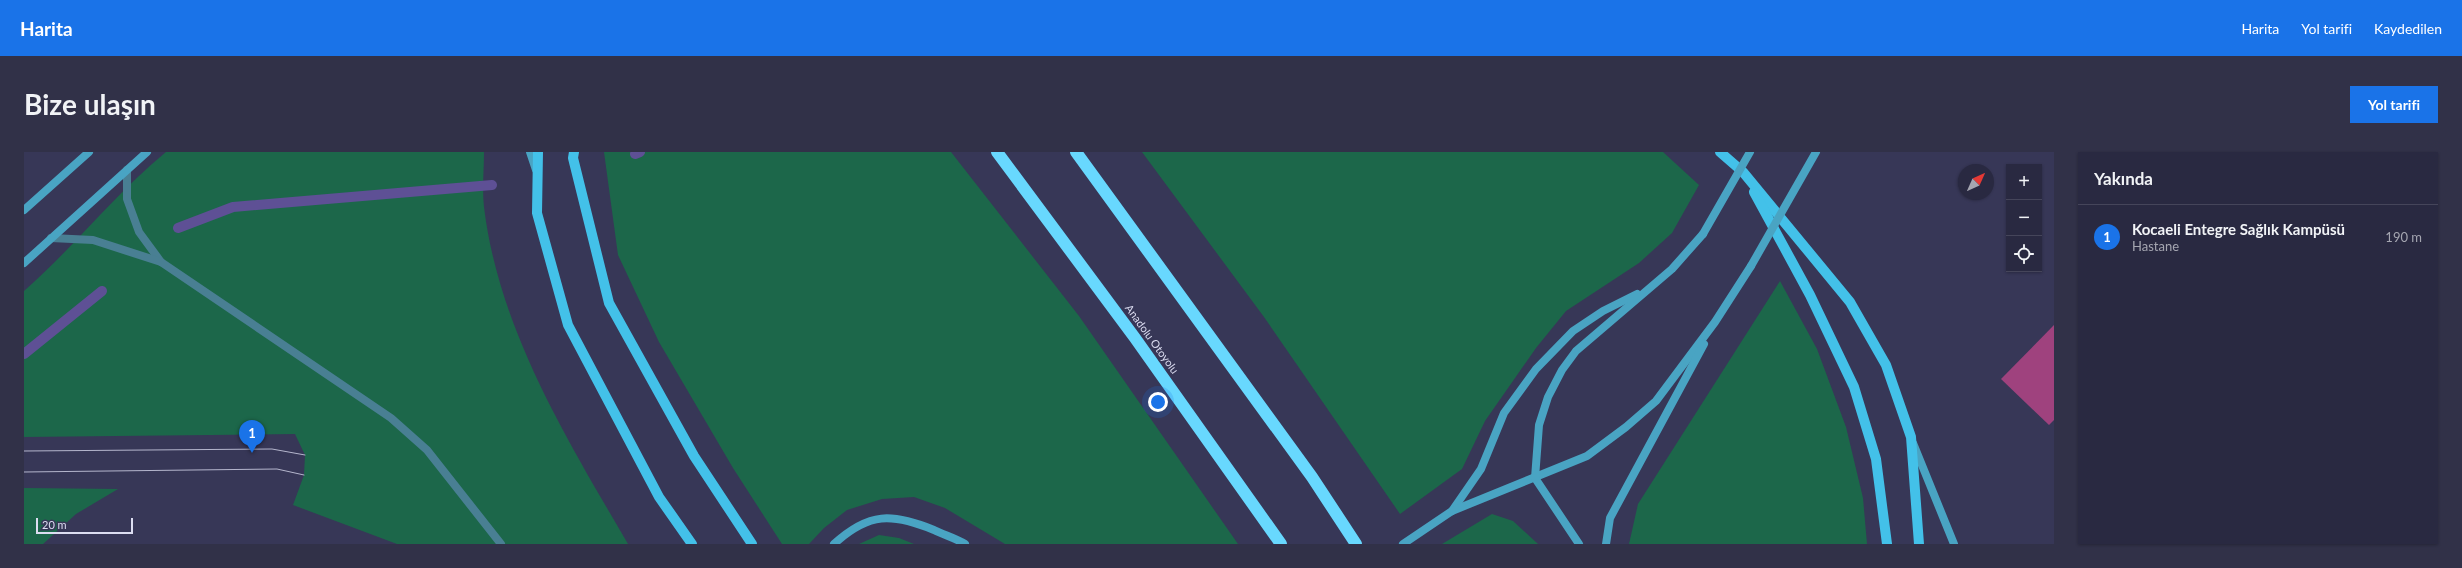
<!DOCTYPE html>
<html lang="tr">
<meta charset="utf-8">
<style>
:root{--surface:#292941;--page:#313148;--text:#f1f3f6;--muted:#a5a6b1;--line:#45455a;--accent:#1a73e8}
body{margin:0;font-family:Lato,sans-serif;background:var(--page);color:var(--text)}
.controls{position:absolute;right:12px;top:12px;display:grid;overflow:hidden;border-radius:0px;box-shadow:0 1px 3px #0004}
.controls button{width:36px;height:36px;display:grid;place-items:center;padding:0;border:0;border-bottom:1px solid var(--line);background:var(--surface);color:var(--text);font:20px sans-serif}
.compass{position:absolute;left:1934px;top:12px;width:36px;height:36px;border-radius:50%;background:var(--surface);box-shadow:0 1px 3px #0004;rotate:45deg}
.scale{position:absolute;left:12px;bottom:10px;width:97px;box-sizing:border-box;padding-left:4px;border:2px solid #dcddf1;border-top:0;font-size:11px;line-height:14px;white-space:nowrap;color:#dcddf1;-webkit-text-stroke:3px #373757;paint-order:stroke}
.you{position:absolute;left:1134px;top:250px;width:14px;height:14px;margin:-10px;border:3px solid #fff;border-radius:50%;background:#1a73e8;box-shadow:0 0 0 6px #1a73e833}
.badge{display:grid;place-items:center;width:26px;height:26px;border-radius:50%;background:var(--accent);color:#fff;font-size:13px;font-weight:700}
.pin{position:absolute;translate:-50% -33px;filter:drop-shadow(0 1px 2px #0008)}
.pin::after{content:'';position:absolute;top:21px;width:14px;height:12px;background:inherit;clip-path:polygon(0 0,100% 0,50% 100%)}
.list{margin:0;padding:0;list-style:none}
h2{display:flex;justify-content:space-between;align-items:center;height:52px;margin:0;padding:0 16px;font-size:17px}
h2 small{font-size:13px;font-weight:400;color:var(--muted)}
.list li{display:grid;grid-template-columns:26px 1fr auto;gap:12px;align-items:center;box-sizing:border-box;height:64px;padding:0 16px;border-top:1px solid var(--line)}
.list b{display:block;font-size:15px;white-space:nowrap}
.list p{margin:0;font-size:13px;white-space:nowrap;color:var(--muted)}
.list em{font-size:13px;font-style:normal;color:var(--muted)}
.icon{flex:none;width:22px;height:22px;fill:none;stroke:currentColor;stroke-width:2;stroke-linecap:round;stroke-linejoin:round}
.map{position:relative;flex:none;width:2030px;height:392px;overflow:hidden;border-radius:0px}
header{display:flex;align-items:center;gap:24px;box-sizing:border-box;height:56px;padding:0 20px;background:var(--accent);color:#fff}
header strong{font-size:19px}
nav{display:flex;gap:22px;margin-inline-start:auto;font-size:14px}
.intro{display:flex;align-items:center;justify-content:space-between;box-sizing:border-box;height:96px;padding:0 24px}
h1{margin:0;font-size:28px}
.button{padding:10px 18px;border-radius:0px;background:var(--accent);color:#fff;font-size:14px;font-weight:700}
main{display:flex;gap:24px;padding:0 24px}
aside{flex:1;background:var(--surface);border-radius:0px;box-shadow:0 1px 3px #0004}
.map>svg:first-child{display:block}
</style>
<header>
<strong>Harita</strong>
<nav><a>Harita</a><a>Yol tarifi</a><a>Kaydedilen</a></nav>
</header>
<div class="intro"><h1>Bize ulaşın</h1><a class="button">Yol tarifi</a></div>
<main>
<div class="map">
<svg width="2030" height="392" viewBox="0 0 2030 392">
<rect width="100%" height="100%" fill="#373757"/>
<g fill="#1c674a">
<path d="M142,0H460C460,18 458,37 460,55C475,178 543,287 604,392H373L269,353L280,323L281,303L271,282L0,285V139C50,95 91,42 142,0Z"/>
<polygon points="580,0 927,0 1055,164 1214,392 981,392 921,356 890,345 858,347 823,358 800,376 785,392 758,392 709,316 635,190 594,103"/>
<polygon points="1118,0 1639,0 1675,33 1648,81 1615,111 1542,159 1512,196 1461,269 1438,317 1376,362 1240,165"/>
<polygon points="1756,129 1793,197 1822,275 1839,346 1843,392 1605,392 1614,352"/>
<polygon points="0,336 94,337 52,362 19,392 0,392"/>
<polygon points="1468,362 1489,369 1514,392 1418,392"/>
<polygon points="855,383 875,386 890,392 835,392"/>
</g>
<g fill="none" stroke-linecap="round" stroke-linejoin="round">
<g stroke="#5e5095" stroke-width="10">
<polyline points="611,2 616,0"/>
<polyline points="154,76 209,55 468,33"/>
<polyline points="0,202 78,139"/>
</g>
</g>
<polygon fill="#9f427e" points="2030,173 2030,268 2025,273 1977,227"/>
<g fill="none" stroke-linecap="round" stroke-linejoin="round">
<g stroke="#497f93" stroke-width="8">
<polyline points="103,18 103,47 115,80 137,110"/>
<polyline points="27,86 69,88 137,110 367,266 403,298 477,392"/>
</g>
<g stroke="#49a4c3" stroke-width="8">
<polyline points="506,0 512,18"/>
<polyline points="0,58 65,0"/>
<polyline points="0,111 123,0"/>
<polyline points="1889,291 1930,392"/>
<polyline points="1428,359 1457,317 1480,261 1512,217 1549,179 1579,159 1613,142"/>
<path d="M810,392C845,360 868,361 910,378C920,383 931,386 941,392"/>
<polyline points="1379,392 1428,359 1563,304 1602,275 1632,249 1691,170 1727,114"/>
<polyline points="1555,392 1511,326 1515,273 1524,245 1538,218 1552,199 1648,117 1679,82"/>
<polyline points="1582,392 1586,366 1680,192"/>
</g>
<g stroke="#43c1e9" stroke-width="10">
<polyline points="514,0 513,61 544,173 635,345 668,392"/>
<polyline points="550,0 549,6 585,151 670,304 728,392"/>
<polyline points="1696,0 1719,20 1826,150 1862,213 1887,285 1895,392"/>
<polyline points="1730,40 1786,143 1830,235 1852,307 1863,392"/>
</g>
<g stroke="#68d8fe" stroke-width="12">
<polyline points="973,0 1111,186 1257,392"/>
<polyline points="1052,0 1288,325 1332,392"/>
</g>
<g stroke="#b5b6cd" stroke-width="1">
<polyline points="0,299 248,297 281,303"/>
<polyline points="0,320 253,317 280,323"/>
</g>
<g stroke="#49a4c3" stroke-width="8">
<polyline points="1679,82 1726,0"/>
<polyline points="1727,114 1792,0"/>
</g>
</g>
<g text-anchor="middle" stroke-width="3.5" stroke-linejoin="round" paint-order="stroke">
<g font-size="11" fill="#dcddf1" stroke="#373757">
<text transform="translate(1128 187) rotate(54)" y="4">Anadolu Otoyolu</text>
</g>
</g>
</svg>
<div class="controls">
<button>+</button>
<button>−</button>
<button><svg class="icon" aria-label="locate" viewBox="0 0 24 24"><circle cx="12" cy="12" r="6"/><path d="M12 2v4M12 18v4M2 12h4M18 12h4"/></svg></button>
</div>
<svg class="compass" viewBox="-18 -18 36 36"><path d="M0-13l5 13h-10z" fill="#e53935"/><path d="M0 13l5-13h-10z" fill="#a5a6b1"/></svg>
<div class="scale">20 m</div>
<div class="you"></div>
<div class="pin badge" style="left:228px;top:301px">1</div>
</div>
<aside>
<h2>Yakında<small></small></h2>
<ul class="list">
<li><span class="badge">1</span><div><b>Kocaeli Entegre Sağlık Kampüsü</b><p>Hastane</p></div><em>190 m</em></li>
</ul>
</aside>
</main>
